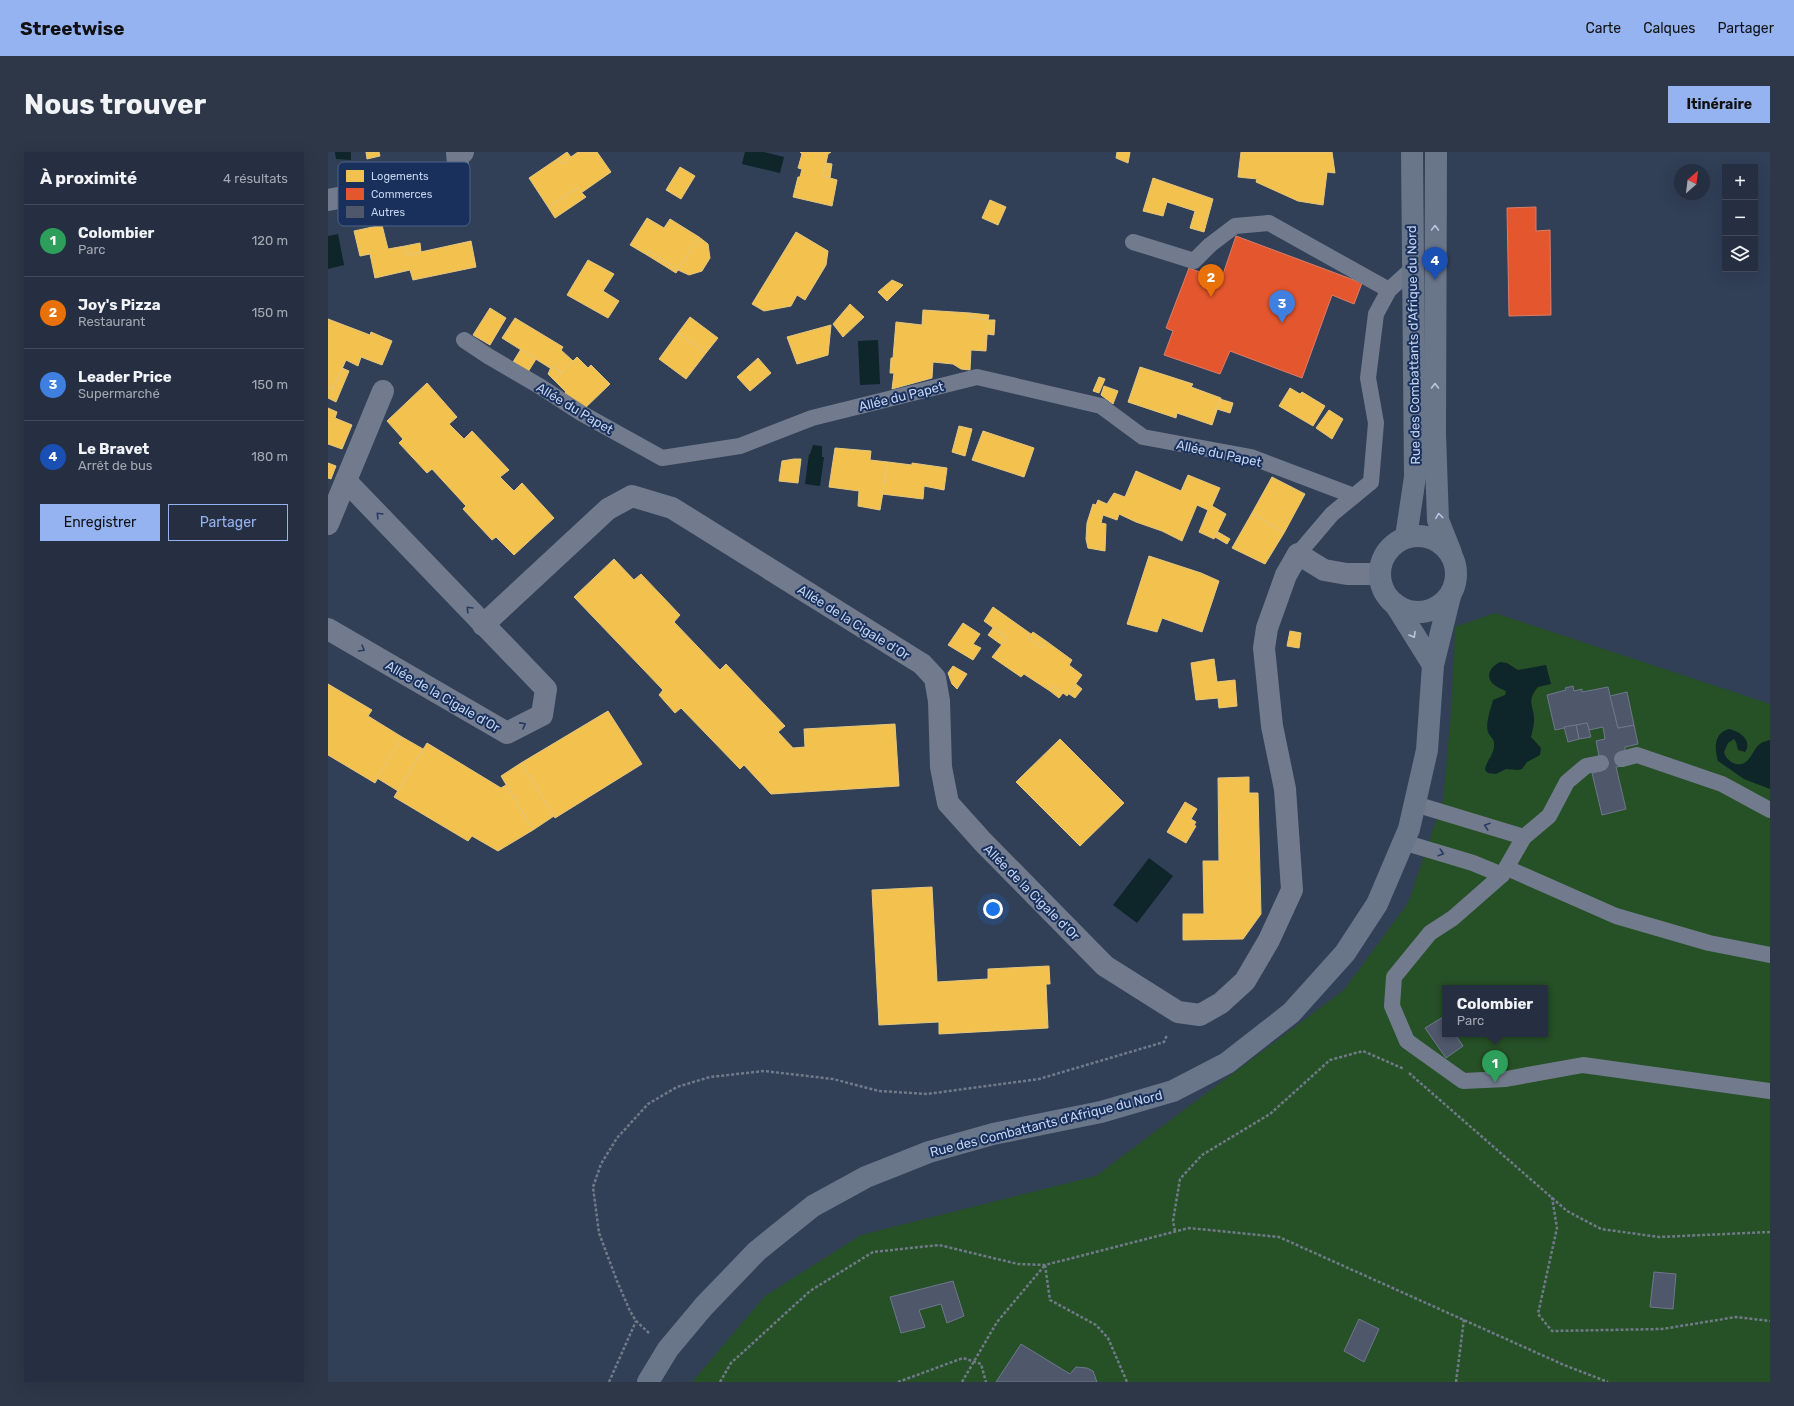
<!DOCTYPE html>
<html lang="fr">
<meta charset="utf-8">
<style>
:root{--surface:#252f41;--page:#2d3748;--text:#f1f3f6;--muted:#a3a9b1;--line:#424a5a;--accent:#95b2f1}
body{margin:0;font-family:Rubik,sans-serif;background:var(--page);color:var(--text)}
.controls{position:absolute;right:12px;top:12px;display:grid;overflow:hidden;border-radius:0px;box-shadow:0 4px 16px #0002}
.controls button{width:36px;height:36px;display:grid;place-items:center;padding:0;border:0;border-bottom:1px solid var(--line);background:var(--surface);color:var(--text);font:20px sans-serif}
.compass{position:absolute;left:1346px;top:12px;width:36px;height:36px;border-radius:50%;background:var(--surface);box-shadow:0 4px 16px #0002;rotate:28deg}
.you{position:absolute;left:665px;top:757px;width:14px;height:14px;margin:-10px;border:3px solid #fff;border-radius:50%;background:#1a73e8;box-shadow:0 0 0 6px #1a73e833}
.badge{display:grid;place-items:center;width:26px;height:26px;border-radius:50%;background:var(--accent);color:#fff;font-size:13px;font-weight:700}
.pin{position:absolute;translate:-50% -33px;filter:drop-shadow(0 1px 2px #0008)}
.pin::after{content:'';position:absolute;top:21px;width:14px;height:12px;background:inherit;clip-path:polygon(0 0,100% 0,50% 100%)}
.popup{position:absolute;left:1114px;top:833px;width:106px;height:52px;box-sizing:border-box;display:grid;place-content:center;border-radius:0px;background:var(--surface);filter:drop-shadow(0 1px 3px #0005);font-size:13px;white-space:nowrap;color:var(--muted)}
.popup b{font-size:15px;color:var(--text)}
.popup::after{content:'';position:absolute;left:50%;top:100%;margin-left:-8px;border:8px solid transparent;border-top-color:var(--surface)}
.list{margin:0;padding:0;list-style:none}
h2{display:flex;justify-content:space-between;align-items:center;height:52px;margin:0;padding:0 16px;font-size:17px}
h2 small{font-size:13px;font-weight:400;color:var(--muted)}
.list li{display:grid;grid-template-columns:26px 1fr auto;gap:12px;align-items:center;box-sizing:border-box;height:72px;padding:0 16px;border-top:1px solid var(--line)}
.list b{display:block;font-size:15px;white-space:nowrap}
.list p{margin:0;font-size:13px;white-space:nowrap;color:var(--muted)}
.list em{font-size:13px;font-style:normal;color:var(--muted)}
.actions{display:flex;gap:8px;padding:12px 16px}
.actions a{flex:1;padding:9px 0;border:1px solid var(--accent);border-radius:0px;text-align:center;font-size:14px;color:var(--accent)}
.actions .main{background:var(--accent);color:#111}
.icon{flex:none;width:22px;height:22px;fill:none;stroke:currentColor;stroke-width:2;stroke-linecap:round;stroke-linejoin:round}
.map{position:relative;flex:none;width:1442px;height:1230px;overflow:hidden;border-radius:0px}
header{display:flex;align-items:center;gap:24px;box-sizing:border-box;height:56px;padding:0 20px;background:var(--accent);color:#111}
header strong{font-size:19px}
nav{display:flex;gap:22px;margin-inline-start:auto;font-size:14px}
.intro{display:flex;align-items:center;justify-content:space-between;box-sizing:border-box;height:96px;padding:0 24px}
h1{margin:0;font-size:28px}
.button{padding:10px 18px;border-radius:0px;background:var(--accent);color:#111;font-size:14px;font-weight:700}
main{display:flex;gap:24px;padding:0 24px}
aside{flex:1;background:var(--surface);border-radius:0px;box-shadow:0 4px 16px #0002}
.map>svg:first-child{display:block}
</style>
<header>
<strong>Streetwise</strong>
<nav><a>Carte</a><a>Calques</a><a>Partager</a></nav>
</header>
<div class="intro"><h1>Nous trouver</h1><a class="button">Itinéraire</a></div>
<main>
<aside>
<h2>À proximité<small>4 résultats</small></h2>
<ul class="list">
<li><span class="badge" style="background:#2e9e5b">1</span><div><b>Colombier</b><p>Parc</p></div><em>120 m</em></li>
<li><span class="badge" style="background:#e8710a">2</span><div><b>Joy's Pizza</b><p>Restaurant</p></div><em>150 m</em></li>
<li><span class="badge" style="background:#3f7fe0">3</span><div><b>Leader Price</b><p>Supermarché</p></div><em>150 m</em></li>
<li><span class="badge" style="background:#1a4fb4">4</span><div><b>Le Bravet</b><p>Arrêt de bus</p></div><em>180 m</em></li>
</ul>
<div class="actions"><a class="main">Enregistrer</a><a>Partager</a></div>
</aside>
<div class="map">
<svg width="1442" height="1230" viewBox="0 0 1442 1230">
<rect width="100%" height="100%" fill="#313f57"/>
<path fill="#265026" fill-rule="evenodd" d="M1167,461L1442,552V1230H364L437,1144L533,1083L768,1024L1016,838L1080,751L1115,648L1123,560L1127,475ZM1117,836H1217V882H1117Z"/>
<g fill="#0e2529">
<polygon points="7,0 23,0 23,8 8,7"/>
<polygon points="417,0 436,0 456,5 452,21 414,12"/>
<polygon points="10,82 16,113 0,117 0,84"/>
<polygon points="550,188 552,232 532,233 530,189"/>
<polygon points="485,293 494,294 494,305 496,305 492,334 477,332 481,302 482,302"/>
<path d="M1172,510L1179,511L1190,518L1218,513L1223,532L1210,535C1197,550 1207,555 1206,569C1206,574 1204,580 1203,585L1213,596L1212,603L1199,610L1194,617L1190,618L1178,617L1168,622L1160,621L1157,618C1158,609 1166,603 1166,594C1167,587 1162,585 1160,580C1157,572 1163,556 1165,548L1177,543L1178,539C1173,537 1167,534 1164,531C1157,522 1164,514 1172,510Z"/>
<path d="M1401,577C1411,579 1425,588 1417,600L1410,598L1408,590L1406,587L1400,591L1396,600C1398,609 1410,617 1419,609C1428,600 1426,591 1442,588V637L1416,627L1390,609C1386,596 1386,581 1401,577Z"/>
<polygon points="821,706 845,724 809,771 785,753"/>
</g>
<g fill="#f2c14e" stroke="#e5c77f">
<polygon points="38,0 51,0 52,4 39,7"/>
<polygon points="239,0 243,5 233,12 229,7"/>
<polygon points="250,0 269,0 283,20 253,41 249,36 220,55 201,26 229,7 233,12"/>
<polygon points="472,0 503,0 500,2 495,24 509,28 504,54 465,45 470,25 472,25 474,17 470,16 474,2"/>
<polygon points="789,0 802,0 800,11 788,6"/>
<polygon points="913,0 1004,0 1007,21 999,20 995,53 970,49 928,30 929,27 910,25"/>
<polygon points="498,11 504,12 502,26 495,24"/>
<polygon points="352,15 367,24 353,47 338,38"/>
<polygon points="825,26 885,47 876,80 862,76 867,59 839,50 835,64 815,59"/>
<polygon points="249,36 258,45 227,66 220,55"/>
<polygon points="662,48 678,55 670,73 654,66"/>
<polygon points="319,66 336,76 342,67 371,85 350,118 321,99 319,103 302,93"/>
<polygon points="54,73 60,97 77,94 79,103 143,89 148,115 85,128 82,118 47,126 42,102 32,104 26,79"/>
<polygon points="468,80 500,99 498,113 477,148 469,143 463,154 436,159 424,152"/>
<polygon points="371,85 380,92 382,106 374,119 361,123 350,118"/>
<polygon points="92,91 93,100 79,103 77,94"/>
<polygon points="321,99 350,118 348,121 319,103"/>
<polygon points="260,108 286,122 275,139 291,149 280,166 239,143"/>
<polygon points="564,128 575,133 559,149 550,140"/>
<polygon points="522,152 536,165 515,185 505,172"/>
<polygon points="162,156 178,166 162,193 145,183"/>
<polygon points="595,158 642,161 642,165 660,168 658,199 643,198 642,218 633,217 625,212 605,210 604,226 564,237 566,221 562,221 563,206 565,206 568,170 594,173"/>
<polygon points="642,161 661,163 660,168 642,165"/>
<polygon points="362,165 390,186 378,201 350,181"/>
<polygon points="187,166 235,195 233,198 245,209 233,221 224,213 222,216 174,186"/>
<polygon points="0,167 42,183 43,180 64,189 54,213 33,205 30,214 18,208 5,237 0,235"/>
<polygon points="660,168 667,168 666,183 659,182"/>
<polygon points="503,173 500,203 469,212 459,185"/>
<polygon points="350,181 378,201 358,227 331,207"/>
<polygon points="193,197 208,207 200,220 185,210"/>
<polygon points="249,205 260,216 263,213 282,232 253,260 235,243 238,240 226,228"/>
<polygon points="430,206 443,221 422,239 409,225"/>
<polygon points="224,213 233,221 226,228 220,222"/>
<polygon points="812,215 865,232 863,235 893,246 884,273 849,261 848,266 800,250"/>
<polygon points="14,216 21,219 8,250 0,246 0,235 5,237"/>
<polygon points="771,225 777,227 771,241 765,239"/>
<polygon points="99,231 129,265 121,272 136,287 144,279 181,318 172,325 186,339 194,331 226,366 186,403 168,385 164,388 135,357 138,354 104,317 99,321 71,291 75,287 59,269"/>
<polygon points="776,234 790,239 785,252 773,243"/>
<polygon points="962,236 972,242 974,240 997,254 985,274 951,254"/>
<polygon points="892,247 905,251 902,261 889,257"/>
<polygon points="0,256 9,260 7,266 24,273 14,297 0,292"/>
<polygon points="1001,258 1015,267 1004,287 988,276"/>
<polygon points="631,274 644,277 637,304 624,300"/>
<polygon points="655,279 706,296 696,325 644,308"/>
<polygon points="507,296 543,299 542,308 560,310 552,358 530,354 531,339 501,335"/>
<polygon points="466,307 473,307 470,331 451,329 454,309"/>
<polygon points="560,310 584,313 584,311 619,316 616,338 596,334 595,347 554,342"/>
<polygon points="0,311 8,314 3,327 0,326"/>
<polygon points="808,319 853,339 860,323 892,336 884,354 898,362 886,387 871,380 880,358 869,353 854,389 834,379 808,370 791,362 789,368 775,363 773,371 778,372 777,399 760,396 758,387 759,371 765,352 768,353 770,348 779,352 786,341 797,345"/>
<polygon points="944,325 977,342 956,381 924,361"/>
<polygon points="924,361 956,381 937,412 904,396"/>
<polygon points="890,380 902,387 899,392 887,385"/>
<polygon points="821,404 873,421 891,429 874,480 834,466 829,480 799,472"/>
<polygon points="286,407 306,428 313,422 352,463 346,470 392,518 398,512 457,574 450,580 465,596 477,595 476,577 567,572 571,634 443,642 416,613 412,617 353,556 347,561 331,543 335,538 246,445"/>
<polygon points="665,455 703,482 700,486 714,496 718,489 744,508 741,513 754,523 739,544 726,534 722,539 696,522 693,525 664,505 679,486 656,469"/>
<polygon points="635,471 652,482 645,492 653,496 645,508 620,493"/>
<polygon points="665,476 679,486 674,493 660,483"/>
<polygon points="962,479 973,481 971,496 959,494"/>
<polygon points="705,480 718,489 714,496 700,486"/>
<polygon points="886,507 889,530 907,528 909,554 891,556 890,546 868,548 863,511"/>
<polygon points="625,514 639,522 629,537 624,532 620,521"/>
<polygon points="0,532 44,558 40,564 74,585 47,631 0,603"/>
<polygon points="748,532 754,537 747,546 741,542"/>
<polygon points="726,534 735,541 731,546 722,539"/>
<polygon points="280,559 314,612 227,666 193,611"/>
<polygon points="74,585 95,597 70,639 49,626"/>
<polygon points="732,587 796,651 752,694 688,630"/>
<polygon points="99,591 173,636 178,633 205,678 170,699 144,684 140,689 66,645"/>
<polygon points="193,611 226,664 205,678 173,624"/>
<polygon points="921,625 921,641 930,641 933,762 915,787 855,788 855,762 876,762 875,709 891,709 890,626"/>
<polygon points="857,650 869,657 863,667 868,670 866,673 868,674 858,691 839,680"/>
<polygon points="604,735 609,830 660,827 660,817 721,814 722,832 718,832 720,876 611,882 611,870 551,873 544,738"/>
</g>
<g fill="#e4572e" stroke="#db7d68">
<polygon points="1208,55 1208,79 1222,78 1223,163 1181,164 1179,56"/>
<polygon points="908,84 1034,131 1026,152 1004,143 974,226 902,199 892,222 836,203 845,179 838,176 861,116 893,128"/>
</g>
<g fill="#4f576b" stroke="#70778d">
<polygon points="1245,534 1246,539 1254,537 1254,540 1280,535 1290,576 1306,573 1310,592 1297,595 1296,614 1288,615 1298,657 1274,663 1264,621 1274,619 1268,589 1277,587 1275,575 1261,578 1259,571 1227,578 1219,543 1238,538 1237,536"/>
<polygon points="1299,540 1306,573 1290,576 1282,544"/>
<polygon points="1259,571 1263,585 1251,587 1248,573"/>
<polygon points="1248,573 1251,587 1240,590 1236,575"/>
<polygon points="1115,865 1117,867 1117,882 1127,882 1135,894 1118,906 1097,876"/>
<polygon points="1326,1120 1348,1122 1345,1157 1322,1155"/>
<polygon points="625,1129 636,1164 619,1171 613,1152 591,1158 597,1175 573,1181 562,1145"/>
<polygon points="1031,1167 1051,1177 1036,1210 1016,1199"/>
<polygon points="693,1192 742,1222 748,1215 759,1216 765,1219 769,1230 668,1230"/>
</g>
<g fill="none" stroke-linecap="round" stroke-linejoin="round">
<g stroke="#707a89" stroke-width="2.5" stroke-dasharray="3 2" stroke-linecap="butt">
<polyline points="1081,921 1239,1059 1273,1077 1331,1085 1442,1080"/>
<polyline points="1224,1045 1229,1076 1210,1162 1224,1179 1334,1177 1408,1165 1442,1169"/>
<polyline points="847,1079 845,1069 852,1027 874,1003 942,962 1002,908 1035,899 1076,917"/>
<polyline points="717,1113 722,1148 768,1173 780,1186 799,1230"/>
<polyline points="321,1181 308,1169 302,1159 289,1129 271,1081 265,1035 273,1012 289,986 320,952 349,935 382,925 436,919 505,927 551,939 599,942 711,927 836,890 839,883"/>
<polyline points="281,1230 308,1169"/>
<polyline points="392,1230 403,1211 482,1139 545,1100 611,1093 690,1112 717,1113 861,1076 951,1085 1236,1213 1280,1230"/>
<polyline points="570,1230 635,1206 653,1212 658,1230"/>
<polyline points="634,1230 669,1170 717,1113"/>
<polyline points="1128,1230 1136,1167"/>
</g>
<g stroke="#727b8d" stroke-width="16">
<polyline points="805,90 866,109 882,93 907,74 941,71 1061,138"/>
<polyline points="136,188 160,204 213,235 253,261 334,306 412,294 484,266 649,225 773,254 815,285 923,305 1026,344"/>
<polyline points="970,402 1004,362 1043,330 1048,271 1040,226 1048,162 1061,138 1084,117"/>
<polyline points="1294,607 1309,603 1394,632 1442,658"/>
<polyline points="1273,611 1258,614 1239,630 1221,664 1196,685 1174,723 1125,766 1102,781 1066,825 1064,854 1079,889 1135,929 1178,927 1255,913 1442,939"/>
<polyline points="1087,652 1196,685"/>
<polyline points="1075,690 1145,711 1174,723"/>
<polyline points="1179,716 1288,764 1381,791 1442,803"/>
</g>
<g stroke="#727b8d" stroke-width="22">
<polyline points="0,48 131,24 129,1 135,0"/>
<polyline points="0,372 55,239"/>
<polyline points="155,473 280,357 304,344 344,356 594,512 607,526 611,549 613,615 620,651 655,690 777,814 850,860 872,863 893,851 917,829 941,788 964,738 957,637 944,574 936,496 939,476 958,423 970,402 996,418 1019,422 1052,422"/>
<polyline points="0,477 179,581 214,563 218,537 18,329"/>
</g>
<g stroke="#697589" stroke-width="22">
<polyline points="1108,0 1107,282 1110,368 1123,401"/>
<circle cx="1090" cy="422" r="38"/>
<polyline points="1078,385 1087,325 1084,0"/>
<polyline points="1067,452 1105,513"/>
<polyline points="320,1230 340,1197 376,1154 429,1099 485,1054 538,1025 601,1000 665,982 773,960 845,939 899,911 963,861 1017,801 1049,752 1081,677 1099,598 1105,513 1122,444"/>
</g>
</g>
<defs><path id="oneway-chevron" d="M-2-3.5L2.5 0L-2 3.5" fill="none" stroke-width="1.6" stroke-linecap="round" stroke-linejoin="round"/></defs>
<g stroke="#b8c7e1">
<use href="#oneway-chevron" transform="translate(1107 76) rotate(-89)"/>
<use href="#oneway-chevron" transform="translate(1107 234) rotate(-90)"/>
<use href="#oneway-chevron" transform="translate(1111 364) rotate(-97)"/>
<use href="#oneway-chevron" transform="translate(1085 483) rotate(59)"/>
</g>
<g stroke="#263b62">
<use href="#oneway-chevron" transform="translate(51 363) rotate(-134)"/>
<use href="#oneway-chevron" transform="translate(141 457) rotate(-134)"/>
<use href="#oneway-chevron" transform="translate(34 497) rotate(30)"/>
<use href="#oneway-chevron" transform="translate(195 573) rotate(-28)"/>
<use href="#oneway-chevron" transform="translate(1159 674) rotate(-162)"/>
<use href="#oneway-chevron" transform="translate(1113 701) rotate(17)"/>
</g>
<g text-anchor="middle" stroke-width="4" stroke-linejoin="round" paint-order="stroke">
<g font-size="13" fill="#c6d5f0" stroke="#18305b">
<text transform="translate(1085 193) rotate(-91)" y="5">Rue des Combattants d'Afrique du Nord</text>
<text transform="translate(573 244) rotate(-14)" y="5">Allée du Papet</text>
<text transform="translate(247 256) rotate(31)" y="5">Allée du Papet</text>
<text transform="translate(891 301) rotate(12)" y="5">Allée du Papet</text>
<text transform="translate(526 470) rotate(32)" y="5">Allée de la Cigale d'Or</text>
<text transform="translate(115 544) rotate(30)" y="5">Allée de la Cigale d'Or</text>
<text transform="translate(704 740) rotate(45)" y="5">Allée de la Cigale d'Or</text>
<text transform="translate(718 971) rotate(-14)" y="5">Rue des Combattants d'Afrique du Nord</text>
</g>
</g>
<rect x="10" y="10" width="132" height="64" rx="6" fill="#18305b" stroke="#4c6288" stroke-width="1"/>
<rect x="18" y="18" width="18" height="12" fill="#f2c14e"/>
<rect x="18" y="36" width="18" height="12" fill="#e4572e"/>
<rect x="18" y="54" width="18" height="12" fill="#4f576b"/>
<g font-size="11" fill="#c6d5f0">
<text x="43" y="28">Logements</text>
<text x="43" y="46">Commerces</text>
<text x="43" y="64">Autres</text>
</g>
</svg>
<div class="controls">
<button>+</button>
<button>−</button>
<button><svg class="icon" aria-label="layers" viewBox="0 0 24 24"><path d="M12 4l9 5-9 5-9-5zM3 14l9 5 9-5"/></svg></button>
</div>
<svg class="compass" viewBox="-18 -18 36 36"><path d="M0-13l5 13h-10z" fill="#e53935"/><path d="M0 13l5-13h-10z" fill="#a3a9b1"/></svg>
<div class="you"></div>
<div class="pin badge" style="left:1167px;top:931px;background:#2e9e5b">1</div>
<div class="popup"><b>Colombier</b>Parc</div>
<div class="pin badge" style="left:883px;top:145px;background:#e8710a">2</div>
<div class="pin badge" style="left:954px;top:171px;background:#3f7fe0">3</div>
<div class="pin badge" style="left:1107px;top:128px;background:#1a4fb4">4</div>
</div>
</main>
